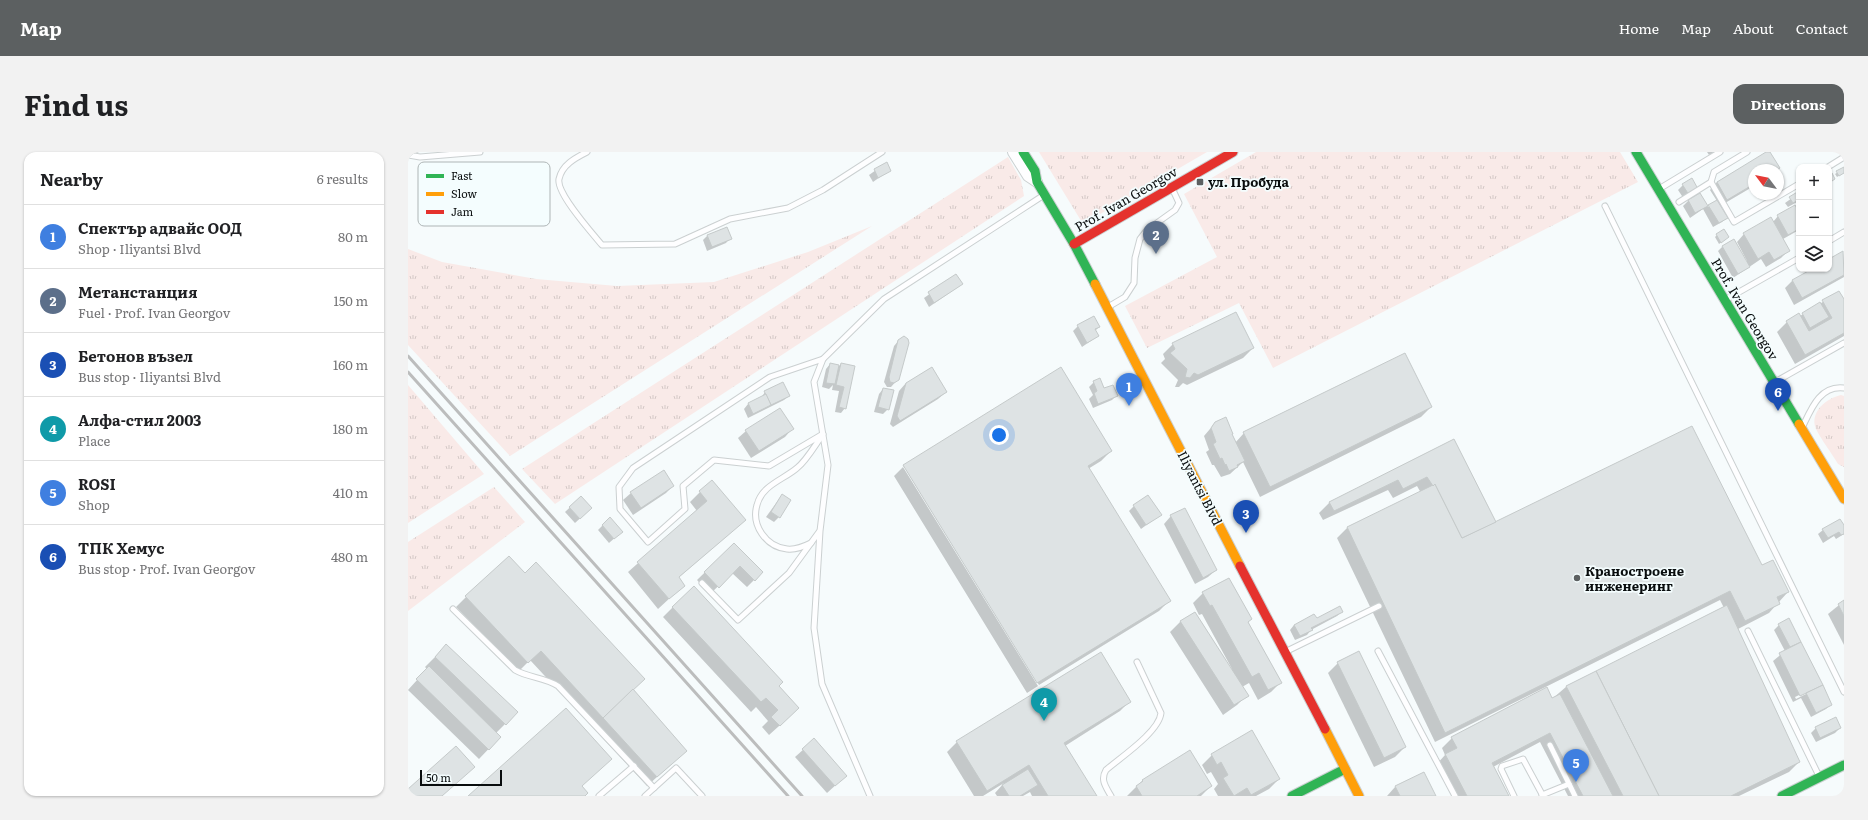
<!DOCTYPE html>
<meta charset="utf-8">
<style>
:root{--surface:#fff;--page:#f2f2f2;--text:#202124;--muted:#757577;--line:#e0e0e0;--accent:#5c6061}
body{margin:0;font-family:Literata,serif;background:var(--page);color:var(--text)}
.controls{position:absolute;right:12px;top:12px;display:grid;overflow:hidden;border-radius:8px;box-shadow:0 1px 3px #0004}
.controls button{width:36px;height:36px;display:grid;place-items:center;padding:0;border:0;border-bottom:1px solid var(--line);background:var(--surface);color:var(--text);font:20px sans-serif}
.compass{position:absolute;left:1340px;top:12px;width:36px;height:36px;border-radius:50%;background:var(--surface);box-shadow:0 1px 3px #0004;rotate:302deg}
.scale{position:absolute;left:12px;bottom:10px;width:82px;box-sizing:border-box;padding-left:4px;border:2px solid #090d0e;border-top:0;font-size:11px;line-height:14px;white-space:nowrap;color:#090d0e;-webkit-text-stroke:3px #f4fdfe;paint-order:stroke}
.you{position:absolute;left:591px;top:283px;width:14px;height:14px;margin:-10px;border:3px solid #fff;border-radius:50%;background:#1a73e8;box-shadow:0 0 0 6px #1a73e833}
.badge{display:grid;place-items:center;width:26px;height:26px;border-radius:50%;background:var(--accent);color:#fff;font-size:13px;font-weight:700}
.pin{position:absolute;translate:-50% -33px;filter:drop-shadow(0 1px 2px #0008)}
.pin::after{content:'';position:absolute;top:21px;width:14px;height:12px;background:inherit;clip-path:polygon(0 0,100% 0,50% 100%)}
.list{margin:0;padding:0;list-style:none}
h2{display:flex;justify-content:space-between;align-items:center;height:52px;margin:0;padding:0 16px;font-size:17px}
h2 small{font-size:13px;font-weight:400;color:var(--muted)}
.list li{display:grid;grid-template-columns:26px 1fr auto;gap:12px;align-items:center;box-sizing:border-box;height:64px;padding:0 16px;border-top:1px solid var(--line)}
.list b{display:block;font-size:15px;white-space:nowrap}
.list p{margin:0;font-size:13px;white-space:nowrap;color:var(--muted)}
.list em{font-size:13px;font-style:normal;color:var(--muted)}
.icon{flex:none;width:22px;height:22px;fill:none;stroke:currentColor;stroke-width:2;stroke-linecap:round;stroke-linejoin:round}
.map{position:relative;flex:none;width:1436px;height:644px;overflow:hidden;border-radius:12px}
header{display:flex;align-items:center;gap:24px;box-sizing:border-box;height:56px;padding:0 20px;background:var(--accent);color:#fff}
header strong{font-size:19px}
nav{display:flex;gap:22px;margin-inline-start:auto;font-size:14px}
.intro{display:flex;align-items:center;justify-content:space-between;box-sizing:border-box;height:96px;padding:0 24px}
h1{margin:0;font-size:28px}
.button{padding:10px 18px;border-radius:12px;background:var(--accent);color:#fff;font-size:14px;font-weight:700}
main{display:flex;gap:24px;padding:0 24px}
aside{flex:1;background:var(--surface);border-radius:12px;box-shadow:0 1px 3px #0004}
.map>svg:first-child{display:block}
</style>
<header>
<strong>Map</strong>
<nav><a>Home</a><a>Map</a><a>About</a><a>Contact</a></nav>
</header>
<div class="intro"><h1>Find us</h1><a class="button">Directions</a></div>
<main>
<aside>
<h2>Nearby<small>6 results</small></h2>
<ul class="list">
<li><span class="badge" style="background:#3f7fe0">1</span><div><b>Спектър адвайс ООД</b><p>Shop · Iliyantsi Blvd</p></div><em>80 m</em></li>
<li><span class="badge" style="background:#5c6f8a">2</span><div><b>Метанстанция</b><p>Fuel · Prof. Ivan Georgov</p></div><em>150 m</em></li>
<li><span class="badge" style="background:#1a4fb4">3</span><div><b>Бетонов възел</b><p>Bus stop · Iliyantsi Blvd</p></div><em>160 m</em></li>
<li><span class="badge" style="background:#0f9aa8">4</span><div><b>Алфа-стил 2003</b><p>Place</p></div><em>180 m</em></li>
<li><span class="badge" style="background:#3f7fe0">5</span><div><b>ROSI</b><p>Shop</p></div><em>410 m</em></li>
<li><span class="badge" style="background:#1a4fb4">6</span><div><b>ТПК Хемус</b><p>Bus stop · Prof. Ivan Georgov</p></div><em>480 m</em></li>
</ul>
</aside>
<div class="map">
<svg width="1436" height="644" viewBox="0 0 1436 644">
<defs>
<pattern id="grass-tufts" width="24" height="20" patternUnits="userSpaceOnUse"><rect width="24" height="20" fill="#f9eae8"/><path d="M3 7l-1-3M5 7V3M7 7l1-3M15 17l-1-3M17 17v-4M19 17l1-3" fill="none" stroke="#d4c8c6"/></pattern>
</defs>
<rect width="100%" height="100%" fill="#f6fbfc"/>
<g fill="url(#grass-tufts)">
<polygon points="631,0 799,0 675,72"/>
<polygon points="848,0 1212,0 1230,30 865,216 831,151 739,196 717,154 809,105 776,42"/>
<polygon points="600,5 613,28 616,44 147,352 114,317"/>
<polygon points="464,74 102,304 0,193 0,97 34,110 128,127 209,134 306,130 400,100"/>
<polygon points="0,233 76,322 0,371"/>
<path d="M1433,243L1436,244V315L1430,312C1423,300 1414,289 1408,277C1401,260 1419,246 1433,243Z"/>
<polygon points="86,335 117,370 0,459 0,390"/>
</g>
<g fill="#0003" fill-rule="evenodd">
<polygon points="0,0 11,0 1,5"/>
<polygon points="1299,0 1306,0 1301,3"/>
<polygon points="1361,0 1369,18 1346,18 1346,34 1312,54 1318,66 1314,70 1305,75 1295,57 1282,66 1275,54 1280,49 1292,42 1300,55 1309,49 1302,38 1309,30"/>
<polygon points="478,11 482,18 465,30 461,23"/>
<polygon points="1436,16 1436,21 1429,25 1427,22"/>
<polygon points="1275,33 1289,37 1276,47 1270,38"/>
<polygon points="1391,41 1391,49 1380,55 1377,51"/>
<polygon points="1391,62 1391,78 1375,87 1381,98 1373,106 1358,115 1353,107 1325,126 1310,99 1315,94 1338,110 1339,109 1329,90 1336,82 1365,70 1370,64"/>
<polygon points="1309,83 1318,87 1311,92 1307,85"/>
<polygon points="299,84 322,86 318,91 299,99 295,88"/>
<polygon points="1435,101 1436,125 1386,153 1377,136 1384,129 1406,117 1421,117 1421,108"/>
<polygon points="548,123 554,132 521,155 516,146"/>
<polygon points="1431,140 1436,149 1436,184 1387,212 1369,180 1379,170 1392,164"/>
<polygon points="670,174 691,175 687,179 690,184 674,195 665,179"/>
<polygon points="493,186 497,186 490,227 483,235 479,235 476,230 486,194"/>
<polygon points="765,192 845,196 835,206 779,233 775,231 771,235 767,235 770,228 753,211 757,207 755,202"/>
<polygon points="422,212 429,216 433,212 446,215 437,256 433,261 427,260 431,239 424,238 425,233 421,237 414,235 418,217"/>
<polygon points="653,217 703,299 693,309 680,317 761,449 751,459 631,533 497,315 495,315 630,534 619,541 486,324 496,314"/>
<polygon points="686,230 696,238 709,243 704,248 685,256 681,247 685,243 681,235"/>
<polygon points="498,231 538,240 530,247 485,275 482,272 491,239"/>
<polygon points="475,237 480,257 475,262 466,260 471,242"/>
<polygon points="357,240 381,244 376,248 340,266 336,257 340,252 353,246"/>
<polygon points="1023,255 1013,265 852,345 835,310 822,322 813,325 806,313 804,313 798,300 801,298 796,284 807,271 823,283 827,291 836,281"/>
<polygon points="384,277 377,285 343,306 330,286 338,279"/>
<polygon points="1046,288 1088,371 1354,414 1380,440 1361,461 1330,477 1391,610 1381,620 1331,644 1160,644 1132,590 1085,615 1100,644 1044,644 1028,613 1037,603 1034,596 1044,586 1144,547 1159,534 1316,456 1312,448 1027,590 929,386 939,376 1013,341 1009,334 985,346 980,338 915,368 911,361 921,351"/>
<polygon points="265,334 258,341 225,363 215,348 223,341"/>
<polygon points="292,340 337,368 270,426 276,433 250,457 220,420 289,359 282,350"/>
<polygon points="374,343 371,365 366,370 358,365"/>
<polygon points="173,345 178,361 167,371 157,360"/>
<polygon points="726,354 752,363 733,377 721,359"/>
<polygon points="763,364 808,418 800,425 787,432 756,372"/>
<polygon points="195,373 209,384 201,391 190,378"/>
<polygon points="1436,374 1436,382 1428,387 1426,384 1415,391 1410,382 1415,378"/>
<polygon points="326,392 354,420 339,435 324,421 302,442 289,428"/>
<polygon points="820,427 843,467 840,470 873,530 863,540 850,548 841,531 834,535 839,543 829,553 815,563 762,480 772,470 786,461 823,518 824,517 794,462 791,463 785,451 795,441"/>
<polygon points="58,445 224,537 268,608 239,634 122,508 110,520 48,455"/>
<polygon points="1436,449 1436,493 1420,462"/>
<polygon points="265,455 369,534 380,566 361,583 354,575 360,569 348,555 343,560 255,465"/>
<polygon points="934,459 929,464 903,478 899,483 887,488 882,478 886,473"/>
<path d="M1371,473L1392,490L1423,552L1418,557L1403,565L1393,546L1385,550L1365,509L1377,499L1366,478ZM1406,536V538L1388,547L1387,545Z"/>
<polygon points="38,494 97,572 88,581 92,585 71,607 0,538 19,517 17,515"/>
<polygon points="930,511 997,595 987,605 966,615 920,521"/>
<polygon points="722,549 712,559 657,594 688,644 624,644 622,640 615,644 589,644 587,641 596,631 575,644 566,644 539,600 549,590"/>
<polygon points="1408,576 1432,576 1427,581 1408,590 1403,581"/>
<polygon points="406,588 430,631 419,641 387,605"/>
<polygon points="804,603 871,627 861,637 848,644 810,644 806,637 810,632 803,620 799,622 794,613"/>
<polygon points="1015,621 1027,644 979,644 987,635"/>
<polygon points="735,628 803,634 793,644 719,644"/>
</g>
<g fill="#dee3e4" stroke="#c5caca">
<polygon points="1358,0 1362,0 1372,16 1369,18 1346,18 1346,32 1319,48 1309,30"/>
<polygon points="479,10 483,19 470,26 466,17"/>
<polygon points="1436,15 1436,21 1431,24 1428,19"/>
<polygon points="1424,21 1427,27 1421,31 1421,22"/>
<polygon points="1284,26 1290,37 1281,43 1274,32"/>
<polygon points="1391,39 1391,48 1385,51 1381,45"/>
<polygon points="1292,41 1300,54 1287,61 1280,48"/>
<polygon points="1309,48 1320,66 1311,71 1300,53"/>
<polygon points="1387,53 1391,60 1391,77 1380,83 1369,63"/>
<polygon points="1363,65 1382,99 1366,108 1361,100 1350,107 1335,81"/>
<polygon points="319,75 324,87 304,95 299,83"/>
<polygon points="1316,77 1321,85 1313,91 1308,82"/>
<polygon points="1326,87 1342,115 1330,122 1314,94"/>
<polygon points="1435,99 1436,123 1394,146 1384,128 1404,117 1421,117 1421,107"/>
<polygon points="548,122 555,132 526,151 520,140"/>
<polygon points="1431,139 1436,147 1436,181 1397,203 1378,169 1391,161 1401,179 1424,166 1414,148"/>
<polygon points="1412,150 1421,165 1402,176 1394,161"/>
<polygon points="828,160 846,196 790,223 786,221 782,226 777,225 779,217 762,201 767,197 764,191"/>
<polygon points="686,164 692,175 687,177 691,184 679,191 669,173"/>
<polygon points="496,184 500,187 501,191 491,228 486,231 482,230 481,225 490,188"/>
<polygon points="997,201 1024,255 862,335 835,280"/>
<polygon points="422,211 431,213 427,232 418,231"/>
<polygon points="433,211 447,214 438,257 431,255 436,235 428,233"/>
<polygon points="524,215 539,240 492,269 489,264 498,231"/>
<polygon points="653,215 704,299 680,314 763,449 629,531 495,313"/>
<polygon points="692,226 696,236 705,233 710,244 690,252 686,241 689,239 685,229"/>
<polygon points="375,230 382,244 363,253 356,239"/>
<polygon points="475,236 486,238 481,258 470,255"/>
<polygon points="358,242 363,253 345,262 340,251"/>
<polygon points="372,256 386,277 351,299 337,278"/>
<polygon points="818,265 825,282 824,282 837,309 829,313 830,315 821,319 818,312 817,313 814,306 812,307 805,292 808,290 803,276 807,270"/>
<polygon points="1284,274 1354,413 1365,408 1381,440 1369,445 1372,452 1337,469 1322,439 1037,581 939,375 1027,332 1054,386"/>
<polygon points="1046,287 1088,370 1054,386 1027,332 1025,334 1019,325 995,337 990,328 926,359 921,350"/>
<polygon points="256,318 266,334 233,356 222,340"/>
<polygon points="304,328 338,368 271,425 277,434 261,447 229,410 299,349 291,339"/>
<polygon points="374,342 383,348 372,366 363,360"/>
<polygon points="740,343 754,363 738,373 725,353"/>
<polygon points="173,344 184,356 172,367 161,355"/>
<polygon points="777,356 809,418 795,426 762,363"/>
<polygon points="202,365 215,380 206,387 194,373"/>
<polygon points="1432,367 1436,373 1436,382 1433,383 1431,380 1420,386 1414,377"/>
<polygon points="326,391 355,420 347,429 332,414 311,436 296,420"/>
<polygon points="101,404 117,421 128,410 237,527 195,566 133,499 120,511 57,444"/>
<polygon points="821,426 844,467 840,470 874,531 860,538 851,521 844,525 804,453 802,454 794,440"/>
<polygon points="286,434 375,530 371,534 391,556 372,574 363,565 370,558 358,546 353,550 264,455"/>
<polygon points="1436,448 1436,464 1430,452"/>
<polygon points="1319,453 1392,610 1323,644 1251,644 1188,519"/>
<polygon points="932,454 935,460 903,476 905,478 892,484 886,473 906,462 909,466"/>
<polygon points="787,460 841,544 826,553 772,469"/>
<polygon points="1381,466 1393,490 1382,495 1370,472"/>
<polygon points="1393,490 1415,533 1392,544 1371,501"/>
<polygon points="38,492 110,560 98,573 27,505"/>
<polygon points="951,499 998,595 976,606 929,510"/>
<polygon points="693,500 723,550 656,591 689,644 640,644 621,613 579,639 548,589"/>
<polygon points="21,514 93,585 81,598 8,527"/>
<polygon points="1188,519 1251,644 1215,644 1158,534"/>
<polygon points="1415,533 1424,553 1408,561 1398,541"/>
<polygon points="1139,535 1144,546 1152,542 1205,644 1175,644 1142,581 1084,611 1101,644 1059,644 1037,602 1049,596 1043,585"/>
<polygon points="225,537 279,599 249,625 195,566"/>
<polygon points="158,556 204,607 174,634 180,641 177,644 60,644"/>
<polygon points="1428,565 1433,576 1412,586 1407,575"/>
<polygon points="844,578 872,627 843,643 839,636 826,644 815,626 820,623 813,610 809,613 803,602"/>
<polygon points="406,586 439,624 427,634 394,597"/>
<polygon points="48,594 67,615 34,644 0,644 0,637"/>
<polygon points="782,598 804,634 789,644 734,644 728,634 735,629 734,628"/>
<polygon points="620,617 630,633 612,644 601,644 594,633"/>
<polygon points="1016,620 1028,644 992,644 987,634"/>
</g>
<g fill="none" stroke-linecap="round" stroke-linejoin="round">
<defs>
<g id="lane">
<path d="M179,0C167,6 154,13 151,27C148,41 184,81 194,93L267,92L322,67L380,56L415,38L474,0"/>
<polyline points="1339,0 1306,20 1303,30 1326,70 1391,32"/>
<polyline points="0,3 12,5 72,0"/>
<polyline points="1420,15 1436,5"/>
<polyline points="1251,37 1312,0"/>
<polyline points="1271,50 1303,30"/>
<polyline points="1197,54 1436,540"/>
<polyline points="1421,89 1436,80"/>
<polyline points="1317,148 1391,106"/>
<polyline points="700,155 717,145 726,131 727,106 732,87 739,78 767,58 771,51 764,36"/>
<polyline points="1367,230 1436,191"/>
<path d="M1395,274C1403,257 1412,233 1436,236"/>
<polyline points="415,282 361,314 306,308 275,334 277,357 240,390 212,357 211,335 225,316 362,225 415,207"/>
<path d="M403,391C395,395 388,398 379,397C358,395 343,373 349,353C354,333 375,328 389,316C398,309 406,295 413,285"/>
<polyline points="294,431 330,468 381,421 411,380"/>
<path d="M45,457L107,518C121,526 136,525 150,534L246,636"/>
<polyline points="1340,479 1411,624"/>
<polyline points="970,499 1047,644"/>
<polyline points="877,500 971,454"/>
<polyline points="1142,593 1167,644"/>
<polyline points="1134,643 1161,632"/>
<polyline points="191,644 226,614"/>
<polyline points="237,644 268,616 294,644"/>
<polyline points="462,644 414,532 406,476 412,379 420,313 406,230 415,207 476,147 636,43"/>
<path d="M703,644C698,635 692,628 698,618C713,605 751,580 753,561L729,510"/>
<polyline points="1106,644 1093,617 1094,614 1115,607 1135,644"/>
</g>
<polyline id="street" points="605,0 620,24 629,30"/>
<g id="fast">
<polyline points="615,0 627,19 629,30 666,92 687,132"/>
<polyline points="1228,0 1391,272"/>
<polyline points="884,644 937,617"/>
<polyline points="1374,644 1436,613"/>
</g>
<g id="slow">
<polyline points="687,132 832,414"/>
<polyline points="1391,272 1436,347"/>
<polyline points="917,577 951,644"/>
</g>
<g id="jam">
<polyline points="666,92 825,0"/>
<polyline points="832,414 917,577"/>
</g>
</defs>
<use href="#lane" stroke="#cbd0d1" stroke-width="7"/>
<use href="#street" stroke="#cbd0d1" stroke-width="12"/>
<use href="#fast" stroke="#cbd0d1" stroke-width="11"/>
<use href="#slow" stroke="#cbd0d1" stroke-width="11"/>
<use href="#jam" stroke="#cbd0d1" stroke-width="11"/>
<use href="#lane" stroke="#fefeff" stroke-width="5"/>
<use href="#street" stroke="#fefeff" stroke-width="10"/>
<use href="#fast" stroke="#30b455" stroke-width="9"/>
<use href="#slow" stroke="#ff9f0a" stroke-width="9"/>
<use href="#jam" stroke="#e5322d" stroke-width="9"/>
<g stroke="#bcbdbd" stroke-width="3">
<polyline points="0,204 394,644"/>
<polyline points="0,220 380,644"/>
</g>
</g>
<g fill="#5c6061" stroke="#f4fdfe" stroke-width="1.5">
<rect x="788" y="26" width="8" height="8" rx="2"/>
<circle cx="1169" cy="426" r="4"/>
</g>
<g text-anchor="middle" stroke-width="3.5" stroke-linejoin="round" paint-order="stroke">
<g font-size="13" font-weight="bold" fill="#090d0e" stroke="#f4fdfe" text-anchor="start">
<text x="800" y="35">ул. Пробуда</text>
<text x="1177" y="424">Краностроене<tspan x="1177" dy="15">инженеринг</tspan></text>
</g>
<g font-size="13" fill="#090d0e" stroke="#f4fdfe">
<text transform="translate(718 47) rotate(-30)" y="5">Prof. Ivan Georgov</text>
<text transform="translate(1337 157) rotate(59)" y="5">Prof. Ivan Georgov</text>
<text transform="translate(792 336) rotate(63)" y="5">Iliyantsi Blvd</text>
</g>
</g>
<rect x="10" y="10" width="132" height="64" rx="6" fill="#f4fdfe" stroke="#aeb5b6" stroke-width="1"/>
<rect x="18" y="22" width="18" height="4" fill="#30b455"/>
<rect x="18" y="40" width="18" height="4" fill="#ff9f0a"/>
<rect x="18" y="58" width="18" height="4" fill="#e5322d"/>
<g font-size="11" fill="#090d0e">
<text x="43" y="28">Fast</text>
<text x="43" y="46">Slow</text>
<text x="43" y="64">Jam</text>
</g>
</svg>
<div class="controls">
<button>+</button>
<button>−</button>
<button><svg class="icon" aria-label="layers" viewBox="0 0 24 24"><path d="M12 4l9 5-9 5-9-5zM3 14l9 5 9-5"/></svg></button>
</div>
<svg class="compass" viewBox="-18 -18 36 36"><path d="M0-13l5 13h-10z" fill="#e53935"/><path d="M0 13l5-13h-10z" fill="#757577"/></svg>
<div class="scale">50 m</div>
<div class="you"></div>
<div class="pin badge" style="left:721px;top:254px;background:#3f7fe0">1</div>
<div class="pin badge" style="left:748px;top:102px;background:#5c6f8a">2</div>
<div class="pin badge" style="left:838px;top:381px;background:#1a4fb4">3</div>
<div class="pin badge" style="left:636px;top:569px;background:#0f9aa8">4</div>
<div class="pin badge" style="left:1168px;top:630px;background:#3f7fe0">5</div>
<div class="pin badge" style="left:1370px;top:259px;background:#1a4fb4">6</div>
</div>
</main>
